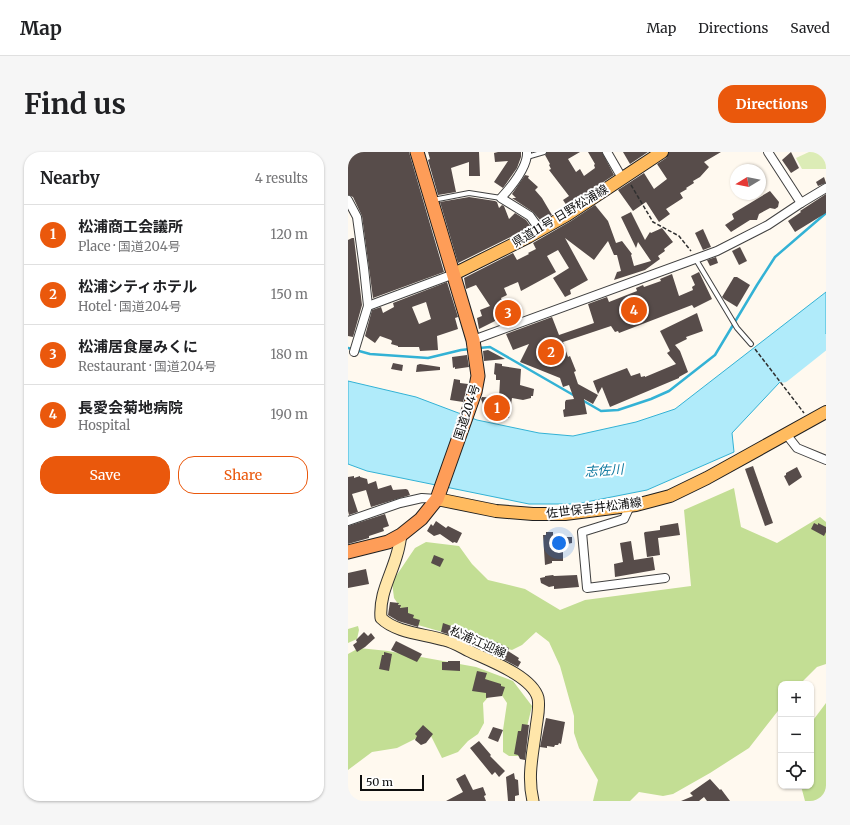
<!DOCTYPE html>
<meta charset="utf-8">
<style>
:root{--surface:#fff;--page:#f6f6f6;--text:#202124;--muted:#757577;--line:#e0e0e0;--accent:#ea580c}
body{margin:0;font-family:Merriweather,"Noto Sans JP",serif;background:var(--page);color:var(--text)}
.controls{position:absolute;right:12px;bottom:12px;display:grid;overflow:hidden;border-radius:8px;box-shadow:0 1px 3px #0004}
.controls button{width:36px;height:36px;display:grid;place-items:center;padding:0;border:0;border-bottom:1px solid var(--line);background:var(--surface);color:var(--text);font:20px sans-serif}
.compass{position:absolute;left:382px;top:12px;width:36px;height:36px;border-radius:50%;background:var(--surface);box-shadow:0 1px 3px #0004;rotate:260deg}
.scale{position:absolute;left:12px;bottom:10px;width:64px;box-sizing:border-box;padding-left:4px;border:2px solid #0e0e0e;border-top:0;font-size:11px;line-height:14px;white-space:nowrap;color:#0e0e0e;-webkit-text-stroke:3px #fff;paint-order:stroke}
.you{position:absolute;left:211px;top:391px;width:14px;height:14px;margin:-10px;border:3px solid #fff;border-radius:50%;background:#1a73e8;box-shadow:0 0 0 6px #1a73e833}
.badge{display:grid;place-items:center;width:26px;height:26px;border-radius:50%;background:var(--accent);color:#fff;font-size:13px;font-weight:700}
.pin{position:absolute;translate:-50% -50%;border:2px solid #fff;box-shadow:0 1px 4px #0006}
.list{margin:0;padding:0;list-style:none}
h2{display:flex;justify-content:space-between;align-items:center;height:52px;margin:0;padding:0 16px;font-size:17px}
h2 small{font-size:13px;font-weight:400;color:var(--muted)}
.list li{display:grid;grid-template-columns:26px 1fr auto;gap:12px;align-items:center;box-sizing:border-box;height:60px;padding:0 16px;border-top:1px solid var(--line)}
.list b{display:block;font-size:15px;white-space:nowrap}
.list p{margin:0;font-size:13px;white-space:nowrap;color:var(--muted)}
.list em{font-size:13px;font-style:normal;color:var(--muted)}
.actions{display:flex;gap:8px;padding:12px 16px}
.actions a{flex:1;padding:9px 0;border:1px solid var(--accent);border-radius:16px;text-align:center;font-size:14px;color:var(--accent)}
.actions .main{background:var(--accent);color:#fff}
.icon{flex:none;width:22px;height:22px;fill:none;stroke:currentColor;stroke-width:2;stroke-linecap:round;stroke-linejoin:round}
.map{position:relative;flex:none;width:478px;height:649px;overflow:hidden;border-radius:16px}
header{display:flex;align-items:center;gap:24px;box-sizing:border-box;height:56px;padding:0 20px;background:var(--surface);border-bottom:1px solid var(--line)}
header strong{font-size:19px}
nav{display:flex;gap:22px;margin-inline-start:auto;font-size:14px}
.intro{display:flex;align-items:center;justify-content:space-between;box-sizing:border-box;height:96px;padding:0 24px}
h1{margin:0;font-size:28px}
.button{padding:10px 18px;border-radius:16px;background:var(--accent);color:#fff;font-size:14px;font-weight:700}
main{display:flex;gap:24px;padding:0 24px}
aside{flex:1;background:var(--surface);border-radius:16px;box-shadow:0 1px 3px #0004}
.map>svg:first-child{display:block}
</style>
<header>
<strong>Map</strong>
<nav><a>Map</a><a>Directions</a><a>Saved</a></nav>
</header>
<div class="intro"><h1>Find us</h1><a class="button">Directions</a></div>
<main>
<aside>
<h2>Nearby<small>4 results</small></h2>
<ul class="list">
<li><span class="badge">1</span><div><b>松浦商工会議所</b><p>Place · 国道204号</p></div><em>120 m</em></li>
<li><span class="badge">2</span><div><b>松浦シティホテル</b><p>Hotel · 国道204号</p></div><em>150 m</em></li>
<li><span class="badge">3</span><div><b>松浦居食屋みくに</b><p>Restaurant · 国道204号</p></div><em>180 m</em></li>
<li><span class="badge">4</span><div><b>長愛会菊地病院</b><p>Hospital</p></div><em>190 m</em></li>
</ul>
<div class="actions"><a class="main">Save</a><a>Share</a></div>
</aside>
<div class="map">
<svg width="478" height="649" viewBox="0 0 478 649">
<rect width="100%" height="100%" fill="#fff9ef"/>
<polygon fill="#dcecb6" points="461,0 478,0 478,17 454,17 448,6"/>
<g fill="#c3de94">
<polygon points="386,336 393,375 429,391 472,365 478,370 478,512 469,515 452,532 433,532 433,555 401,596 362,621 325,642 315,644 291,640 282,649 245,649 250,628 231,596 226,581 226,564 212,514 201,490 188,480 174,493 164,498 129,490 63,471 46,446 44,430 67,396 78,390 111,394 124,412 140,428 177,437 212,458 237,448 343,434 336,358"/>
<polygon points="10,474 11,478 9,487 0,491 0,477"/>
<polygon points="11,496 40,499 128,515 165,529 184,554 172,604 161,604 155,600 155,578 159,551 153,542 143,542 135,551 136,571 130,582 120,589 110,600 94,606 81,580 49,596 24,600 0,618 0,502"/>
<polygon points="478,551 478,649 457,649 453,634 463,634 463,571"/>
</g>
<polygon fill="#b0ebfa" stroke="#33b2d5" points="478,140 478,181 384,281 386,300 299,338 228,352 181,352 19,319 0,312 0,229 68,245 129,268 191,281 225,284 288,270 327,257"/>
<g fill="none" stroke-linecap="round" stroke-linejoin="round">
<g stroke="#33b2d5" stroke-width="2.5">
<polyline points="0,196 22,202 80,206 113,198 122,197"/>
<polyline points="131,196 142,195 227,244"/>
<polyline points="234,248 253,259 270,258 303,247 321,239 367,203 409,133 427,105 478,61"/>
</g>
<polyline stroke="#b0ebfa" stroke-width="15" points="435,223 478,189"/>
</g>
<g fill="#574c4a" fill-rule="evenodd">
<polygon points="11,0 61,0 96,120 25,146 14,64 5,45 0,43 0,3"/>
<polygon points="80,0 131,0 132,24 121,24 121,10 103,16 108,40 90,43 80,8 82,7"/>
<polygon points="150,0 173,0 173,5 169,16 155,36 146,30 160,9 147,10 146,1"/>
<polygon points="199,0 232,0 220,7 228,20 232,17 236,24 247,16 246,13 247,12 240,0 254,0 266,23 219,54 215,48 221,44 201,18 203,17 201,13 202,12 197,3"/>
<polygon points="275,0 300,0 282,12"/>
<polygon points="321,0 373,0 356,10 361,15 352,25 345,29 346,31 338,36 339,37 332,41 335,46 318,57 322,62 311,70 298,50 285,59 270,38 296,21 306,37 319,27 309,12 318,6"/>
<polygon points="443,0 451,16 443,21 434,8"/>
<polygon points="177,23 181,24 180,26 190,35 187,38 194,46 204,63 193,69 185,60 164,46 168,46 164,42"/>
<polygon points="476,25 478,31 470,34 468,30"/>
<polygon points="422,39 431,50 430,55 427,57 422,56 411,62 409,68 402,68 383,80 377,73 386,67 384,62"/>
<polygon points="478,42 478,61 447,80 440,69 453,60 452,59"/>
<polygon points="121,45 147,49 149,50 151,56 154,53 156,54 161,67 167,61 178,68 183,75 110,111 92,50"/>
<polygon points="247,53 260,69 268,91 274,89 284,102 283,103 286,114 303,109 290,90 288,96 273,65 283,60 297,88 302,80 303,81 314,76 325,90 316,97 317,99 310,104 312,107 297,118 266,128 269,120 273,119 269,103 266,103 260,89 246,108 217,86 240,128 222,138 223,142 217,145 205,126 221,116 210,98 199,104 208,120 173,139 170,130 156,136 159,143 153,146 161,162 131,177 129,166 134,164 132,158 142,154 128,133 118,137 116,126 165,101 169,108 181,102 180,101 188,97 185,91 223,69"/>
<polygon points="355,77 363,95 355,98 347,81"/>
<polygon points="4,86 6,86 14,153 5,185 0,184 0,88"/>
<polygon points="392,95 399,109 391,113 384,99"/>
<polygon points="368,105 370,111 362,114 359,108"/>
<polygon points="351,120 364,147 346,156 344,153 271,181 270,179 267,180 263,174 215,190 220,205 222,204 228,219 226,220 230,232 250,243 245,252 236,247 239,262 216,265 215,258 217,257 217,250 218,248 226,247 221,233 215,235 212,226 172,210 181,192 165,198 158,182 204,165 211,183 246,171 240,152 259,145 261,150 289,139 288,136 295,133 296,135 313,129 312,127 324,122 331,144 345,138 344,135 347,133 343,124"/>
<polygon points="386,125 389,125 402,133 389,155 376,147 374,145"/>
<path d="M99,130L110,165L107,166L110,177L89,184L90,198L72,199L71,195H50V194L43,192L44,189L43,188L32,184L27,191L17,184L24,158L33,155L35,161L46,155L45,151ZM78,150L83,167L71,172L64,155Z"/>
<polygon points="349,161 355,179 338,185 339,187 327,193 332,199 340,220 331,225 331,226 262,255 254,235 250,242 245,229 279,216 283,224 292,221 293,225 297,224 297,225 328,212 319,201 322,199 312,179"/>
<polygon points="140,198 157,207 136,209 135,199"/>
<polygon points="119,203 121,215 107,217 107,215 105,216 104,205"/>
<polygon points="45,211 55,213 54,219 43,217"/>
<polygon points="147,211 154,212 154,214 173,217 172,233 186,237 185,244 183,244 183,246 175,248 164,246 161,266 139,263 133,247 134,245 151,246 152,228 148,228 148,223 146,222"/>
<polygon points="72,212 92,215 92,218 68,220 69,213"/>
<polygon points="106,227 112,228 112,231 120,232 115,250 102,248"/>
<polygon points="405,314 425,371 417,374 397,317"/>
<polygon points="449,315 454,325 441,334 436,324 438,323 438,321"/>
<polygon points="6,324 6,326 12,324 12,325 19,327 20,332 28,329 30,337 43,333 45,338 58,337 60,338 62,343 23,355 18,338 4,342 10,360 1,363 0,359 0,325"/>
<polygon points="37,362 41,374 35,376 36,379 21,384 21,386 0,392 0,374"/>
<polygon points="88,369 98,376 100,374 114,381 109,391 106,390 105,391 92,382 86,384 79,379 83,372 85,374"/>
<polygon points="330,371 332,383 310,386 312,403 299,405 296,381 297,380 312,378 312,374"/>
<polygon points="466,371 470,373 470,371 478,375 478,380 476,384 463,377"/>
<polygon points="198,380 205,380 205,383 217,383 217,385 224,385 224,391 219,392 219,395 215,396 215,409 204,409 204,411 197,413 195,383 198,383"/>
<polygon points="283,389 286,408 305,405 307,418 267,425 266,412 275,410 272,391"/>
<polygon points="86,403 96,407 92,415 83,411"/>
<polygon points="18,417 21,432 0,436 0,421"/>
<polygon points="205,423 206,424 229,423 231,435 206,437 206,434 201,435 193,431 192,426 197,425 197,424"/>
<polygon points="42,450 51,451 50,453 53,453 52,456 60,455 60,461 66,463 65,466 72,468 70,475 50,469 40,463"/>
<polygon points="95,471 106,475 103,483 93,480"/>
<polygon points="16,480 20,484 23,481 27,486 17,495 9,500 5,493 9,490 8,488"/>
<polygon points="48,489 74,502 69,510 43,498"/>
<polygon points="148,490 161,496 160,499 171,506 170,508 173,510 170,515 143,501"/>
<polygon points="36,500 44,502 41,519 31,517 34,503 36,503"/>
<polygon points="100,509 112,509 112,519 94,518 94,510 100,510"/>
<polygon points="129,519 139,521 137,527 153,532 153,534 157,535 154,544 138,546 138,541 124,539"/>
<polygon points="198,566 217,570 213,592 211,591 210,593 207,593 206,595 199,594 199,596 192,595"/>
<polygon points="174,572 181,573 177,608 172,607 170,603 166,602 170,579 173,579"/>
<polygon points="75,573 85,582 78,591 73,593 67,588 69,584 67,582"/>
<polygon points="145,575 155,578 150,590 140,586"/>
<polygon points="131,589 143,603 142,604 157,619 151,625 147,620 144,623 122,596"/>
<polygon points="166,621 167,627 170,628 171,643 167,644 167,649 160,649 158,625"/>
<polygon points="117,622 125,638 135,635 138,643 136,644 138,649 98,649 115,640 108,627"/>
<polygon points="362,627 372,638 373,637 382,649 359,649 356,645 351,649 333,649 345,644 342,641"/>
</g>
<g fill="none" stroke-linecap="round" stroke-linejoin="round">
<defs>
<g id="service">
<polyline points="179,5 196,0"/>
<polyline points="85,48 121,41 153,46"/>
<polyline points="347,106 389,176 403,192"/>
</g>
<g id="minor">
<path d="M179,0C180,15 163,35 153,46L182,64L192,78"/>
<polyline points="259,0 274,26"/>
<polyline points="420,0 453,51 478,36"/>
<polyline points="0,48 9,65 16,116 20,154 6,200"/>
<polyline points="20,154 106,122"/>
<polyline points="125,188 369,99 420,73 453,51"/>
<polyline points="438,282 449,296 478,308"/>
<polyline points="282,354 276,367 234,380 239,436 317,426"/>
<polyline points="0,369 52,351 74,346 89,347"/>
</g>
<path id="secondary" d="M53,383C52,389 51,396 49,402C43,424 31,442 33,466C48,481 77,482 96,488C105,490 113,495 121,499C140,508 184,524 190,546C192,556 189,567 188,576C185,601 179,624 185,649"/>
<g id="primary">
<polyline points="106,122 180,85 219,63 314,0"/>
<polyline points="89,347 148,359 185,362 217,362 288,353 322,344 359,326 478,260"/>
</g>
<polyline id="trunk" points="0,400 40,390 53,383 73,367 89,347 127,240 130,224 125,188 69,0"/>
</defs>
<use href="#service" stroke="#414141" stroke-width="6"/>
<use href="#minor" stroke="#414141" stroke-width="10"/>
<use href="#secondary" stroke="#303030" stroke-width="13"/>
<use href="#primary" stroke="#1f1f1f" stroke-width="14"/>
<use href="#trunk" stroke="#1f1f1f" stroke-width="15"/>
<g stroke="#303030" stroke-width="1.5" stroke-dasharray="4 2" stroke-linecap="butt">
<polyline points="283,33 305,70 331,84 343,99"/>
<polyline points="407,197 456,261"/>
</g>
<use href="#service" stroke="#fff" stroke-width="4"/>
<use href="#minor" stroke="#fff" stroke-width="8"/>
<use href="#secondary" stroke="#ffe6aa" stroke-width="11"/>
<use href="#primary" stroke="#ffbb5f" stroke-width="12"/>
<use href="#trunk" stroke="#fe9d58" stroke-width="13"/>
</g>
<g text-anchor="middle" stroke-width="4" stroke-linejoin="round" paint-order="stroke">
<g font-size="12" fill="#0e0e0e" stroke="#fff">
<text transform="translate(212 64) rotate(-31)" y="4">県道11号 日野松浦線</text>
<text transform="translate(119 260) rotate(-72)" y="4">国道204号</text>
<text transform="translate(246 356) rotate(-7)" y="4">佐世保吉井松浦線</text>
<text transform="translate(130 490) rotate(24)" y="4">松浦江迎線</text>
</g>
<g font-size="13" font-style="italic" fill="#107aa0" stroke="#fff">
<text transform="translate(256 318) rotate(-4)" y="5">志佐川</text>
</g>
</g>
</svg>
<div class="controls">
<button>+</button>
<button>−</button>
<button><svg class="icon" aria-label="locate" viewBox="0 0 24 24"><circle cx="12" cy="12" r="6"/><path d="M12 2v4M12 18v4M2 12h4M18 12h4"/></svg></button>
</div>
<svg class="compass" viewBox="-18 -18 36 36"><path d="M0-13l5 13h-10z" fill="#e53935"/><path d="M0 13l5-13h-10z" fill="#757577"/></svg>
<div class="scale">50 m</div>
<div class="you"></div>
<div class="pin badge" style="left:149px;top:256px">1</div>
<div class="pin badge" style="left:203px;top:200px">2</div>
<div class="pin badge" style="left:160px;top:161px">3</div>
<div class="pin badge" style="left:286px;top:158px">4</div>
</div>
</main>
